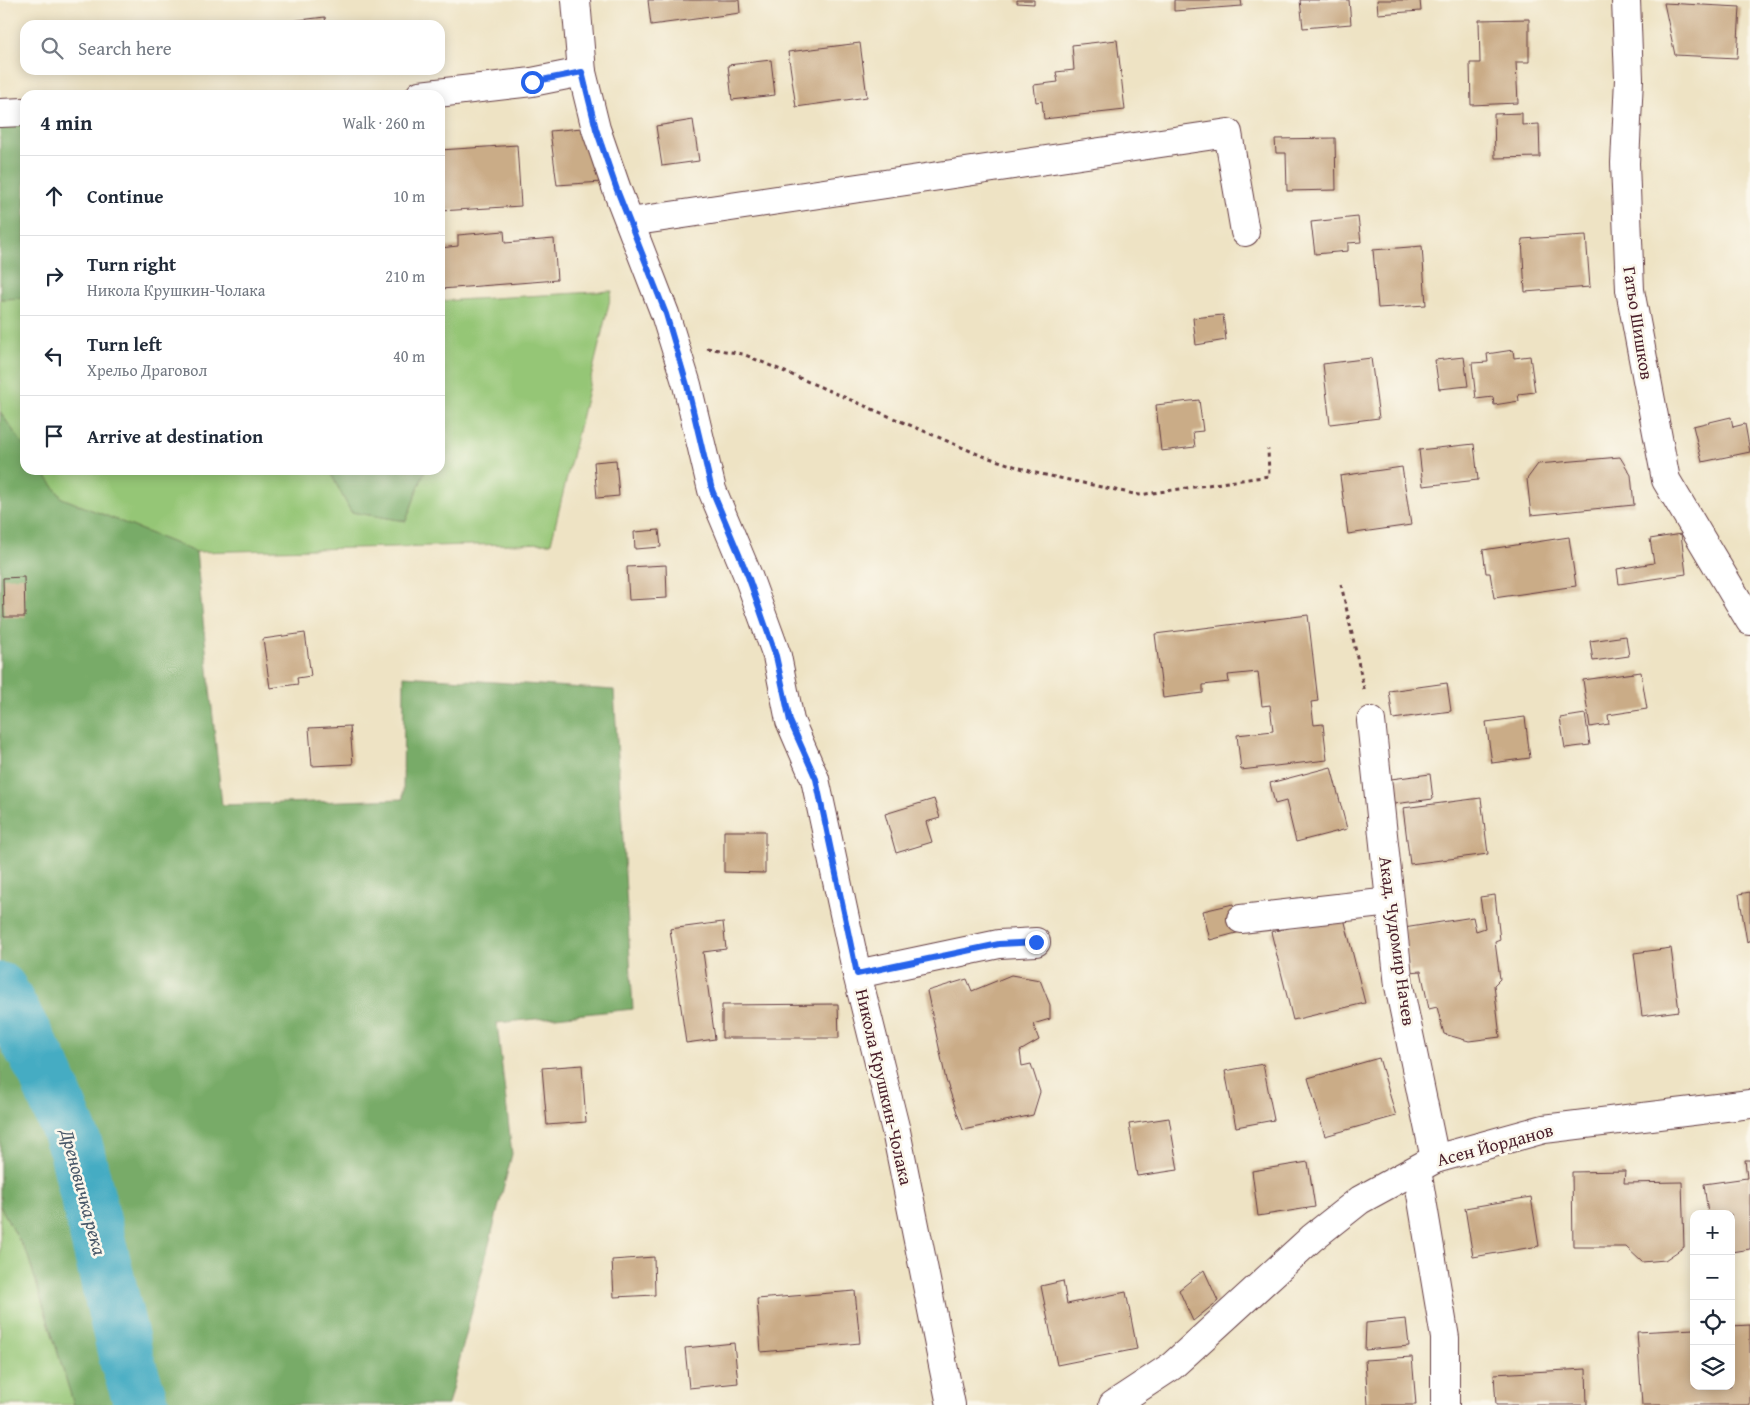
<!DOCTYPE html>
<meta charset="utf-8">
<style>
:root{--surface:#fff;--page:#f2f2f3;--text:#1f2937;--muted:#747a83;--line:#e0e1e3}
body{margin:0;font-family:"Gentium Book Plus",serif;background:var(--page);color:var(--text)}
.controls{position:absolute;right:15px;bottom:15px;display:grid;overflow:hidden;border-radius:10px;box-shadow:0 2px 12px #0003}
.controls button{width:45px;height:45px;display:grid;place-items:center;padding:0;border:0;border-bottom:1px solid var(--line);background:var(--surface);color:var(--text);font:25px sans-serif}
.stop{position:absolute;width:15px;height:15px;margin:-11px;border:4px solid #2563eb;border-radius:50%;background:#fff}
.stop.end{background:#2563eb;border-color:#fff;box-shadow:0 1px 5px #0008}
.list{margin:0;padding:0;list-style:none}
h2{display:flex;justify-content:space-between;align-items:center;height:65px;margin:0;padding:0 20px;font-size:21px}
h2 small{font-size:16px;font-weight:400;color:var(--muted)}
.list li{display:grid;grid-template-columns:32px 1fr auto;gap:15px;align-items:center;box-sizing:border-box;height:80px;padding:0 20px;border-top:1px solid var(--line)}
.list b{display:block;font-size:19px;white-space:nowrap}
.list p{margin:0;font-size:16px;white-space:nowrap;color:var(--muted)}
.list em{font-size:16px;font-style:normal;color:var(--muted)}
.icon{flex:none;width:28px;height:28px;fill:none;stroke:currentColor;stroke-width:2;stroke-linecap:round;stroke-linejoin:round}
.map{position:relative;flex:none;width:1750px;height:1405px;overflow:hidden}
.search{position:absolute;background:var(--surface);box-shadow:0 2px 12px #0003;left:20px;top:20px;width:425px;height:55px;display:flex;align-items:center;gap:12px;box-sizing:border-box;padding:0 18px;border-radius:15px;color:var(--muted);font-size:19px}
.panel{position:absolute;background:var(--surface);box-shadow:0 2px 12px #0003;left:20px;top:90px;width:425px;height:385px;border-radius:15px}
.map>svg:first-child{display:block}
</style>
<div class="map">
<svg width="1750" height="1405" viewBox="0 0 1750 1405">
<rect width="100%" height="100%" fill="#fbf7ec"/>
<filter id="ink" filterUnits="userSpaceOnUse"><feTurbulence type="fractalNoise" baseFrequency=".02" numOctaves="2"/><feDisplacementMap in="SourceGraphic" scale="10" xChannelSelector="R" yChannelSelector="G"/><feConvolveMatrix kernelMatrix="1 2 1 2 8 2 1 2 1" color-interpolation-filters="sRGB"/></filter>
<filter id="wash" filterUnits="userSpaceOnUse"><feTurbulence type="fractalNoise" baseFrequency=".0096" numOctaves="4" result="noise"/><feDisplacementMap in="SourceGraphic" scale="20" xChannelSelector="R" yChannelSelector="G"/><feGaussianBlur stdDeviation="1.12" result="paint"/><feColorMatrix in="noise" values="0 0 0 0 0 0 0 0 0 0 0 0 0 0 0 0 0 1.4 0 .05"/><feComposite in="paint" operator="in"/></filter>
<g filter="url(#wash)">
<rect width="100%" height="100%" fill="#eee3c4"/>
<g fill="#95c676" stroke="#707250">
<polygon points="612,291 551,543 196,552 62,498 41,470 329,470 351,512 406,521 425,470 440,470 440,301"/>
<polygon points="25,298 25,447 0,412 0,299"/>
<polygon points="0,1206 28,1256 74,1405 0,1405"/>
</g>
<g fill="#78ab67" stroke="#616549">
<polygon points="25,122 25,298 0,299 0,123"/>
<polygon points="0,412 25,447 25,470 41,470 62,498 196,552 222,805 403,799 404,676 614,690 633,1009 497,1023 512,1154 448,1405 74,1405 28,1256 0,1206"/>
<polygon points="329,470 425,470 406,521 351,512"/>
</g>
<g fill="none" stroke-linecap="round" stroke-linejoin="round">
<polyline stroke="#44acc3" stroke-width="55" points="0,990 44,1070 76,1148 127,1361 142,1405"/>
</g>
<g id="blocks">
<g fill="#caac87">
<polygon points="648,0 739,0 740,13 651,25"/>
<polygon points="1017,0 1034,0 1034,4 1017,3"/>
<polygon points="1174,0 1241,0 1242,6 1174,11"/>
<polygon points="1300,0 1349,0 1351,24 1303,28"/>
<polygon points="1377,0 1420,0 1421,11 1378,14"/>
<polygon points="1664,3 1740,7 1737,58 1675,55"/>
<polygon points="325,17 326,25 283,25 283,22"/>
<polygon points="1529,19 1529,62 1516,62 1518,103 1471,105 1470,63 1480,63 1479,20"/>
<polygon points="1117,40 1125,110 1044,119 1042,101 1036,102 1034,85 1058,82 1056,72 1074,70 1072,45"/>
<polygon points="860,43 867,97 796,107 788,52"/>
<polygon points="771,60 775,95 732,100 728,65"/>
<polygon points="1522,113 1522,125 1539,124 1540,157 1495,158 1494,114"/>
<polygon points="693,120 699,161 662,166 656,126"/>
<polygon points="582,128 602,182 557,185 550,131"/>
<polygon points="1335,138 1336,190 1287,191 1286,153 1276,153 1275,139"/>
<polygon points="517,145 521,206 440,211 440,150"/>
<polygon points="1358,217 1361,242 1348,243 1348,251 1315,254 1311,222"/>
<polygon points="504,231 505,243 554,239 557,280 441,289 440,248 458,246 458,235"/>
<polygon points="1586,235 1590,287 1525,292 1522,239"/>
<polygon points="1422,246 1426,305 1378,308 1373,250"/>
<polygon points="1223,315 1226,340 1196,345 1193,318"/>
<polygon points="1513,350 1514,358 1530,356 1535,392 1518,394 1519,401 1494,405 1493,397 1476,399 1472,363 1488,362 1487,354"/>
<polygon points="1464,357 1468,386 1439,389 1435,360"/>
<polygon points="1371,358 1379,418 1330,424 1323,364"/>
<polygon points="1199,400 1203,431 1193,432 1195,447 1161,451 1156,405"/>
<polygon points="1731,417 1733,427 1745,424 1750,452 1702,462 1693,426"/>
<polygon points="1474,444 1478,480 1423,486 1419,450"/>
<polygon points="1620,457 1631,475 1634,505 1531,515 1527,479 1538,464"/>
<polygon points="616,460 619,496 597,498 594,462"/>
<polygon points="1402,467 1411,525 1348,534 1340,476"/>
<polygon points="659,530 661,547 635,549 634,532"/>
<polygon points="1681,534 1686,574 1619,584 1617,569 1654,563 1650,539"/>
<polygon points="1569,537 1576,586 1494,598 1490,573 1486,573 1483,550"/>
<polygon points="666,565 667,598 629,600 627,567"/>
<polygon points="24,577 25,617 4,617 3,578"/>
<polygon points="1308,615 1318,701 1311,702 1314,725 1323,724 1327,760 1241,770 1237,735 1273,731 1270,705 1262,706 1258,672 1228,675 1229,682 1203,685 1203,693 1163,698 1155,634"/>
<polygon points="305,633 311,676 297,678 298,684 270,688 263,639"/>
<polygon points="1626,636 1629,656 1593,661 1590,641"/>
<polygon points="1641,672 1647,709 1608,715 1609,724 1590,727 1583,680"/>
<polygon points="1447,683 1451,711 1393,719 1389,691"/>
<polygon points="1585,714 1590,745 1565,748 1560,718"/>
<polygon points="1525,717 1530,758 1492,763 1486,722"/>
<polygon points="350,726 353,764 312,766 309,728"/>
<polygon points="1331,767 1347,829 1296,842 1286,801 1275,804 1270,783"/>
<polygon points="1430,774 1433,799 1394,804 1391,779"/>
<polygon points="1481,798 1488,854 1410,864 1403,808"/>
<polygon points="934,799 940,818 926,822 932,842 896,853 885,814"/>
<polygon points="724,831 765,831 765,873 724,872"/>
<polygon points="1750,892 1750,941 1747,942 1739,894"/>
<polygon points="1495,895 1500,940 1495,942 1500,979 1494,985 1500,1037 1469,1041 1444,1034 1437,1007 1429,1009 1421,971 1410,972 1404,928 1473,917 1476,931 1485,928 1480,897"/>
<polygon points="1233,904 1240,932 1210,940 1203,911"/>
<polygon points="1343,914 1365,1003 1293,1020 1271,932"/>
<polygon points="723,922 726,949 703,952 715,1039 686,1043 670,929"/>
<polygon points="1671,948 1679,1011 1642,1016 1634,953"/>
<polygon points="1011,975 1040,980 1050,1005 1050,1019 1033,1024 1039,1040 1020,1051 1022,1066 1031,1064 1040,1092 1033,1115 963,1130 946,1080 927,991 967,979 972,991"/>
<polygon points="838,1004 839,1038 722,1038 722,1005"/>
<polygon points="1379,1058 1396,1116 1325,1136 1308,1078"/>
<polygon points="1263,1064 1274,1120 1236,1127 1225,1071"/>
<polygon points="582,1065 586,1122 547,1125 542,1068"/>
<polygon points="1169,1118 1178,1170 1137,1176 1129,1124"/>
<polygon points="1745,1160 1750,1160 1750,1249 1731,1252 1731,1214 1708,1214 1704,1184 1747,1178"/>
<polygon points="1308,1162 1315,1207 1258,1216 1252,1171"/>
<polygon points="1625,1171 1624,1183 1682,1182 1684,1247 1665,1260 1642,1262 1626,1247 1573,1247 1572,1172"/>
<polygon points="1531,1197 1539,1246 1473,1257 1465,1208"/>
<polygon points="654,1257 655,1295 614,1297 612,1260"/>
<polygon points="1204,1270 1218,1301 1193,1321 1179,1290"/>
<polygon points="1063,1281 1067,1304 1126,1292 1137,1349 1057,1365 1041,1286"/>
<polygon points="855,1291 860,1343 761,1352 757,1299"/>
<polygon points="1406,1319 1409,1346 1365,1350 1366,1323"/>
<polygon points="1750,1325 1750,1405 1642,1405 1637,1332 1694,1329 1694,1386 1731,1386 1731,1326"/>
<polygon points="734,1343 738,1383 689,1388 685,1348"/>
<polygon points="1412,1357 1416,1405 1368,1405 1365,1360"/>
<polygon points="1586,1369 1587,1405 1496,1405 1494,1374"/>
</g>
</g>
</g>
<g filter="url(#ink)">
<use href="#blocks" fill-opacity="0" stroke="#633c42" stroke-width="1"/>
<g fill="none" stroke-linecap="round" stroke-linejoin="round">
<defs>
<g id="minor">
<polyline points="576,0 582,72 596,129 617,190 665,314 687,385 712,490 748,576 777,656 790,721 815,779 857,974 896,1131 951,1405"/>
<polyline points="1626,0 1629,79 1625,163 1630,290 1666,480 1750,621"/>
<polyline points="420,95 532,82 582,72"/>
<polyline points="0,113 25,112"/>
<polyline points="630,222 1228,133 1245,232"/>
<polyline points="1371,721 1399,986 1435,1159"/>
<polyline points="1241,919 1390,902"/>
<polyline points="857,974 999,944 1036,942"/>
<polyline points="1417,1170 1445,1338 1445,1405"/>
<polyline points="1113,1405 1172,1366 1312,1238 1360,1200 1435,1159 1544,1129 1750,1104"/>
</g>
</defs>
<use href="#minor" stroke="#633c42" stroke-width="30"/>
<g stroke="#633c42" stroke-width="3" stroke-dasharray="4 4" stroke-linecap="butt">
<polyline points="707,348 743,354 980,455 1036,473 1139,495 1269,476 1268,449"/>
<polyline points="1341,584 1365,693"/>
</g>
<use href="#minor" stroke="#fff" stroke-width="28"/>
</g>
</g>
<g fill="none" stroke-linecap="round" stroke-linejoin="round" filter="url(#ink)">
<polyline stroke="#2563eb" stroke-width="6" points="532,82 582,72 596,129 617,190 666,314 687,385 712,490 748,576 776,656 790,721 816,779 857,974 999,944 1036,942"/>
</g>
<g text-anchor="middle" stroke-width="5" stroke-linejoin="round" paint-order="stroke">
<g font-size="18" fill="#4a1f2b" stroke="#fbf7ec">
<text transform="translate(1638 323) rotate(81)" y="6">Гатьо Шишков</text>
<text transform="translate(1397 941) rotate(82)" y="6">Акад. Чудомир Начев</text>
<text transform="translate(884 1087) rotate(77)" y="6">Никола Крушкин-Чолака</text>
<text transform="translate(1495 1145) rotate(-15)" y="6">Асен Йорданов</text>
</g>
<g font-size="19" font-style="italic" fill="#485768" stroke="#fbf7ec">
<text transform="translate(84 1192) rotate(75)" y="7">Дреновичка река</text>
</g>
</g>
</svg>
<div class="controls">
<button>+</button>
<button>−</button>
<button><svg class="icon" aria-label="locate" viewBox="0 0 24 24"><circle cx="12" cy="12" r="6"/><path d="M12 2v4M12 18v4M2 12h4M18 12h4"/></svg></button>
<button><svg class="icon" aria-label="layers" viewBox="0 0 24 24"><path d="M12 4l9 5-9 5-9-5zM3 14l9 5 9-5"/></svg></button>
</div>
<div class="stop" style="left:532px;top:82px"></div>
<div class="stop end" style="left:1036px;top:942px"></div>
<div class="search"><svg class="icon" aria-label="search" viewBox="0 0 24 24"><circle cx="10" cy="10" r="6"/><path d="M15 15l6 6"/></svg>Search here</div>
<section class="panel">
<h2>4 min<small>Walk · 260 m</small></h2>
<ul class="list">
<li><svg class="icon" aria-label="ahead" viewBox="0 0 24 24"><path d="M12 20V5M6 11l6-6 6 6"/></svg><div><b>Continue</b></div><em>10 m</em></li>
<li><svg class="icon" aria-label="right" viewBox="0 0 24 24"><path d="M7 20v-9h11M14 6l5 5-5 5"/></svg><div><b>Turn right</b><p>Никола Крушкин-Чолака</p></div><em>210 m</em></li>
<li><svg class="icon" aria-label="left" viewBox="0 0 24 24"><path d="M17 20v-9H6M10 6l-5 5 5 5"/></svg><div><b>Turn left</b><p>Хрельо Драговол</p></div><em>40 m</em></li>
<li><svg class="icon" aria-label="arrive" viewBox="0 0 24 24"><path d="M6 21V4h12l-3 4 3 4H6"/></svg><div><b>Arrive at destination</b></div></li>
</ul>
</section>
</div>
